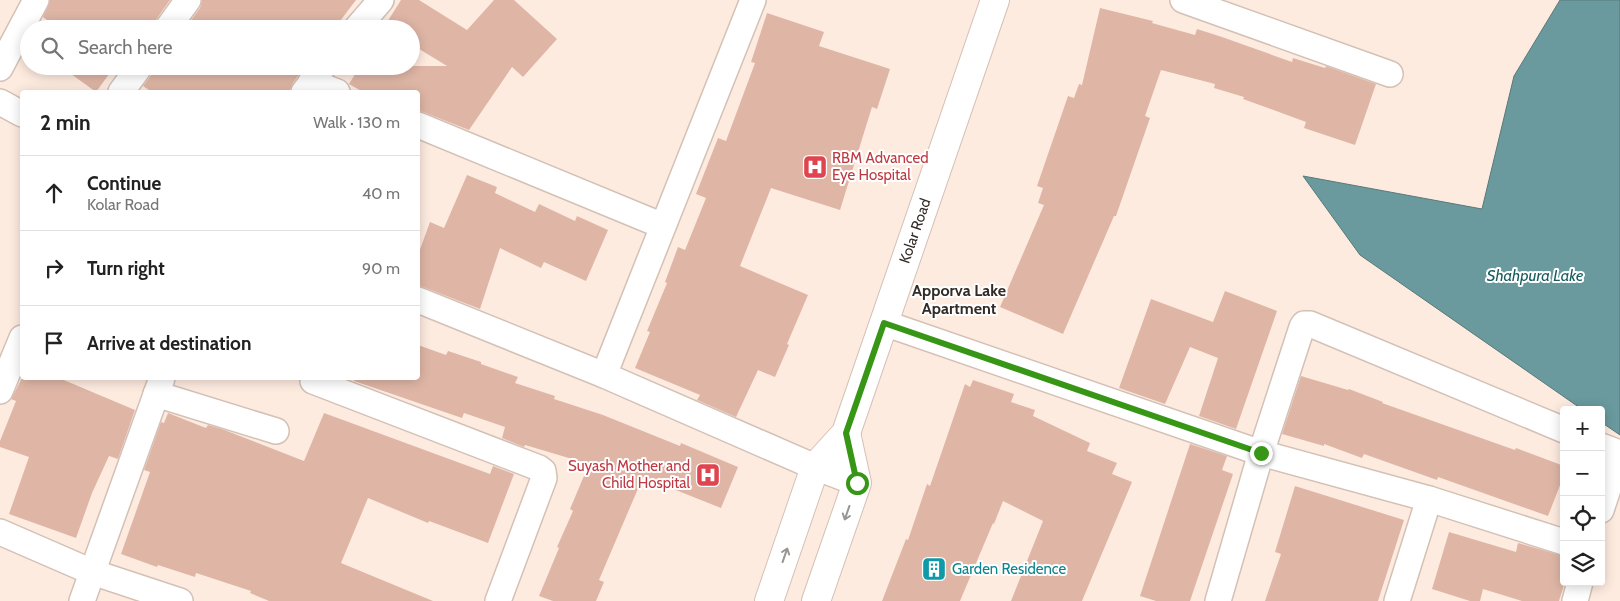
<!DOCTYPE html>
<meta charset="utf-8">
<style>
:root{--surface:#fff;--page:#f2f2f2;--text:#222;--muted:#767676;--line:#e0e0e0}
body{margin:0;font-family:Cabin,sans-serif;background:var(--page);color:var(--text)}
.controls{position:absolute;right:15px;bottom:15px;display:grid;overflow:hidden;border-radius:5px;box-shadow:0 2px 12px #0003}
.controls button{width:45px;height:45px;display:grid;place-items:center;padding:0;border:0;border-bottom:1px solid var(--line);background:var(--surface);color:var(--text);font:25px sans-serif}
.stop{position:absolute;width:15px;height:15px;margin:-11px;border:4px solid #379615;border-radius:50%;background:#fff}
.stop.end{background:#379615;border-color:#fff;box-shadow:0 1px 5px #0008}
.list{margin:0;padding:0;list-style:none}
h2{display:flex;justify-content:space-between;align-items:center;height:65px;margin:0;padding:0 20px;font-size:21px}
h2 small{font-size:16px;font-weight:400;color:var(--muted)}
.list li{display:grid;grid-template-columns:32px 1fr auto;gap:15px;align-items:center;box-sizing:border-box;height:75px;padding:0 20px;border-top:1px solid var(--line)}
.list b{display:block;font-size:19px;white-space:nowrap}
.list p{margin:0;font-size:16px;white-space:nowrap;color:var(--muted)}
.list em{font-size:16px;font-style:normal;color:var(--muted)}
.icon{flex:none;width:28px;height:28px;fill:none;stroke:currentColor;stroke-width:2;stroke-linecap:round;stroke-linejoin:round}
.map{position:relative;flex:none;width:1620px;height:601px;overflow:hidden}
.search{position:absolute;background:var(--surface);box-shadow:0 2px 12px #0003;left:20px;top:20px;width:400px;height:55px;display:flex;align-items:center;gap:12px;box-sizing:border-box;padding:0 18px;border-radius:28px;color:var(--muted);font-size:19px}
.panel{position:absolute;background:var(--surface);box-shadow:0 2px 12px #0003;left:20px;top:90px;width:400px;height:290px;border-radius:5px}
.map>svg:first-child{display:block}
</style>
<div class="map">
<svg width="1620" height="601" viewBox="0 0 1620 601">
<rect width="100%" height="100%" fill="#feebe0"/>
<polygon fill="#6a9a9e" stroke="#59797a" points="1560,0 1620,0 1620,435 1601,422 1601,410 1583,410 1360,255 1303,176 1482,209 1514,76"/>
<g fill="#dfb6a6">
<polygon points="50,0 170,0 155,21 153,29 59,29 43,17"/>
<polygon points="202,0 356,0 334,29 185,29 200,8"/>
<polygon points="401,0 419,0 467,30 494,0 514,0 557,39 523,77 512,67 469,130 423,112 418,111 418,92 363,92 349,84 360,66 447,66 411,44 411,29 387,29 384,27"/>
<polygon points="1100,8 1153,21 1152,23 1195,35 1197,29 1222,37 1292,62 1293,58 1325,68 1326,66 1376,84 1355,145 1304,128 1306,122 1243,99 1244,97 1214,88 1215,84 1161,70 1145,116 1150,118 1116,216 1114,216 1063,334 1000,307 1044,205 1038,203 1043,188 1037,186 1068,96 1074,98 1079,84 1082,85"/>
<polygon points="767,13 824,32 819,46 890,69 877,109 872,107 840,210 771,188 740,266 808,295 787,344 789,345 775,377 758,370 736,417 697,400 700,395 635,368 650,332 647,331 667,283 665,282 678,247 685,250 706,198 696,194 718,138 726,141 755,63 751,62"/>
<polygon points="60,66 115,66 96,92"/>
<polygon points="154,66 305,66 293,83 289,92 152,92 143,86 152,74"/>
<polygon points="467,175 497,187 495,193 535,212 539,204 575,221 577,216 608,230 586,281 544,262 541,268 500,248 480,309 423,287 418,286 418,255 430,222 444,228"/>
<polygon points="1225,291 1277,311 1236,429 1199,416 1218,358 1190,347 1165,404 1119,388 1151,299 1213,322"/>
<polygon points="418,345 446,355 448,351 481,362 481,364 518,377 515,383 555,396 554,399 603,415 680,446 681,443 738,467 721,508 643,477 599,580 604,582 596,601 553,601 539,596 559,548 557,547 573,511 570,509 589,464 525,445 524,447 502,438 505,427 464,413 462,418 354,381 355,378 418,378"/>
<polygon points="1301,376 1348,390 1349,389 1383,402 1382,403 1515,450 1516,448 1564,466 1564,475 1548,516 1438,477 1437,480 1364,454 1362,458 1324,444 1324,446 1282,434"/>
<polygon points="22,378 59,378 135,410 118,459 109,456 92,493 76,538 9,514 29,457 0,447 0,441 16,401 11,399"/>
<polygon points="973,380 1014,394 1011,402 1035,410 1033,416 1090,443 1087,451 1117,463 1112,474 1132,482 1082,601 1011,601 1043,521 1003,501 994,524 993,523 960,601 882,601 906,539 908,540 927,484 930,486 965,384 970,387"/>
<polygon points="168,413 206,428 208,425 222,429 304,461 324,413 490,474 493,466 514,474 488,543 429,521 428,523 368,498 341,563 433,601 269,601 250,593 251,591 196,573 195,577 158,565 157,567 121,554 150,472 144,470 161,422 164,423"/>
<polygon points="1190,444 1227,456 1222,470 1233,474 1190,601 1156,601 1140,596"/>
<polygon points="1295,486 1404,520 1378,601 1265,601 1281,554 1275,552"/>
<polygon points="1449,532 1516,552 1518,543 1564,556 1564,585 1559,601 1522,601 1483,589 1480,601 1470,601 1432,589"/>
</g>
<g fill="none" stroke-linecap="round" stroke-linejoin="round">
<defs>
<g id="street">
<polyline points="1183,0 1390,74"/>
<polyline points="167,29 188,0"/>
<polyline points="356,29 381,0"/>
<polyline points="0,68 36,0"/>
<polyline points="311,82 337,92"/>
<polyline points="121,92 140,66"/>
<polyline points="304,92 324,66"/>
<polyline points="0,102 22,114"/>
<polyline points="418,125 663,226"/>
<polyline points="418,300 604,375 815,467 857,483"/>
<polyline points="884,323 1261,453 1429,499 1564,542"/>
<polyline points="604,375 753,0"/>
<polyline points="313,381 539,468 543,471 544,478 498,601"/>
<polyline points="0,391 22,338"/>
<polyline points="156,394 276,431"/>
<polyline points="1601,446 1617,452 1619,456 1601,510"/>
<polyline points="0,532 92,572 180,601"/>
<polyline points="82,601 162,378"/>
<polyline points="1218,601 1261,453 1302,327 1304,324 1310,324 1564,430"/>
<polyline points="1397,601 1429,499"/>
<polyline points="1575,601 1580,582"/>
</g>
<g id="secondary">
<polyline points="769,601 815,467 846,433 995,0"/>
<polyline points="816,601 857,483 846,433"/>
</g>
</defs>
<use href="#street" stroke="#d4c1b6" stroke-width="28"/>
<use href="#secondary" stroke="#d4c1b6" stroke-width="30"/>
<use href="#street" stroke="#fff" stroke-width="25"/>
<use href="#secondary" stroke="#fff" stroke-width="28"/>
</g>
<defs><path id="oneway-shaft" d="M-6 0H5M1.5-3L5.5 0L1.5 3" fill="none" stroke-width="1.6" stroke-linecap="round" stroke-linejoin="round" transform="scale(1.25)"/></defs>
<g stroke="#989593">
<use href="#oneway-shaft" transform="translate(847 513) rotate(109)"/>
<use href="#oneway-shaft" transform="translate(785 555) rotate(-71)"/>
</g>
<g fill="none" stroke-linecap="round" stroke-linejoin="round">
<polyline stroke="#379615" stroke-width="6" points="857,483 846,433 884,323 1261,453"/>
</g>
<defs>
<symbol id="hospital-square" viewBox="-11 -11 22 22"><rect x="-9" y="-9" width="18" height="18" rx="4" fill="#e0444e" stroke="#fff"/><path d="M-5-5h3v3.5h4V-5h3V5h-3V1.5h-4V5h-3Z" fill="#fff"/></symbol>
<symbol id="building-square" viewBox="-11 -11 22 22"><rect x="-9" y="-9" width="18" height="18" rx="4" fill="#0f9aa8" stroke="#fff"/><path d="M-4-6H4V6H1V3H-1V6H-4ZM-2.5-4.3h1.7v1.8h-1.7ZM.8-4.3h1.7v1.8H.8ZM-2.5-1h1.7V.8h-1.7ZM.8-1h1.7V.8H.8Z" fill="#fff"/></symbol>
</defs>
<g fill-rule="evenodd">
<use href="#hospital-square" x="801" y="153" width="28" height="28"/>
<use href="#hospital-square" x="694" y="461" width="28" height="28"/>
<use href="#building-square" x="920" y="555" width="28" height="28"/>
</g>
<g text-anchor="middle" stroke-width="4" stroke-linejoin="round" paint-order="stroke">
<g font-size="15" fill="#be3a42" stroke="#fff" text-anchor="start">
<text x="832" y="163">RBM Advanced<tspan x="832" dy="17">Eye Hospital</tspan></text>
<text x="690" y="471" text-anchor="end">Suyash Mother and<tspan x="690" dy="17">Child Hospital</tspan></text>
</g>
<g font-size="15" fill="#322b27" stroke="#fff">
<text transform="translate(915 231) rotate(-71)" y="5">Kolar Road</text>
</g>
<g font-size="15" fill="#0d838f" stroke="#fff" text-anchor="start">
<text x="952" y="574">Garden Residence</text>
</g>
<g font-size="16" font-style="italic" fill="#165b60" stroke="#fff">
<text x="1535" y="281">Shahpura Lake</text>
</g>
<g font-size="16" font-weight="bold" fill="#322b27" stroke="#fff">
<text x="959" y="296">Apporva Lake<tspan x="959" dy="18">Apartment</tspan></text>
</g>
</g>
</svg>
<div class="controls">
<button>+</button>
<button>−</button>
<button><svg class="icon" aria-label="locate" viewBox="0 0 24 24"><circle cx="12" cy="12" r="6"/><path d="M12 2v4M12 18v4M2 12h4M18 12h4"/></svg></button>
<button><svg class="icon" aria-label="layers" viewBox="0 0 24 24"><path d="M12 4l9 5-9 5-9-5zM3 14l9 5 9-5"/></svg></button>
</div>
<div class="stop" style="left:857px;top:483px"></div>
<div class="stop end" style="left:1261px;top:453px"></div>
<div class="search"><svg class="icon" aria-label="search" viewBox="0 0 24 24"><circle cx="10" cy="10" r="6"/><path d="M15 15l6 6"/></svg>Search here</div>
<section class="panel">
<h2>2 min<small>Walk · 130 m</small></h2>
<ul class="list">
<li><svg class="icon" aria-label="ahead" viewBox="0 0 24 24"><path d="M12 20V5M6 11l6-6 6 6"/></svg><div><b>Continue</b><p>Kolar Road</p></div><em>40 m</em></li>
<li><svg class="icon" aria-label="right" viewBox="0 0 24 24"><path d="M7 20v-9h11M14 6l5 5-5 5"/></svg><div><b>Turn right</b></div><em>90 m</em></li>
<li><svg class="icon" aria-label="arrive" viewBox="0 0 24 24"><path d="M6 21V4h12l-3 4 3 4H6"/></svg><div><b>Arrive at destination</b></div></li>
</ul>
</section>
</div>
